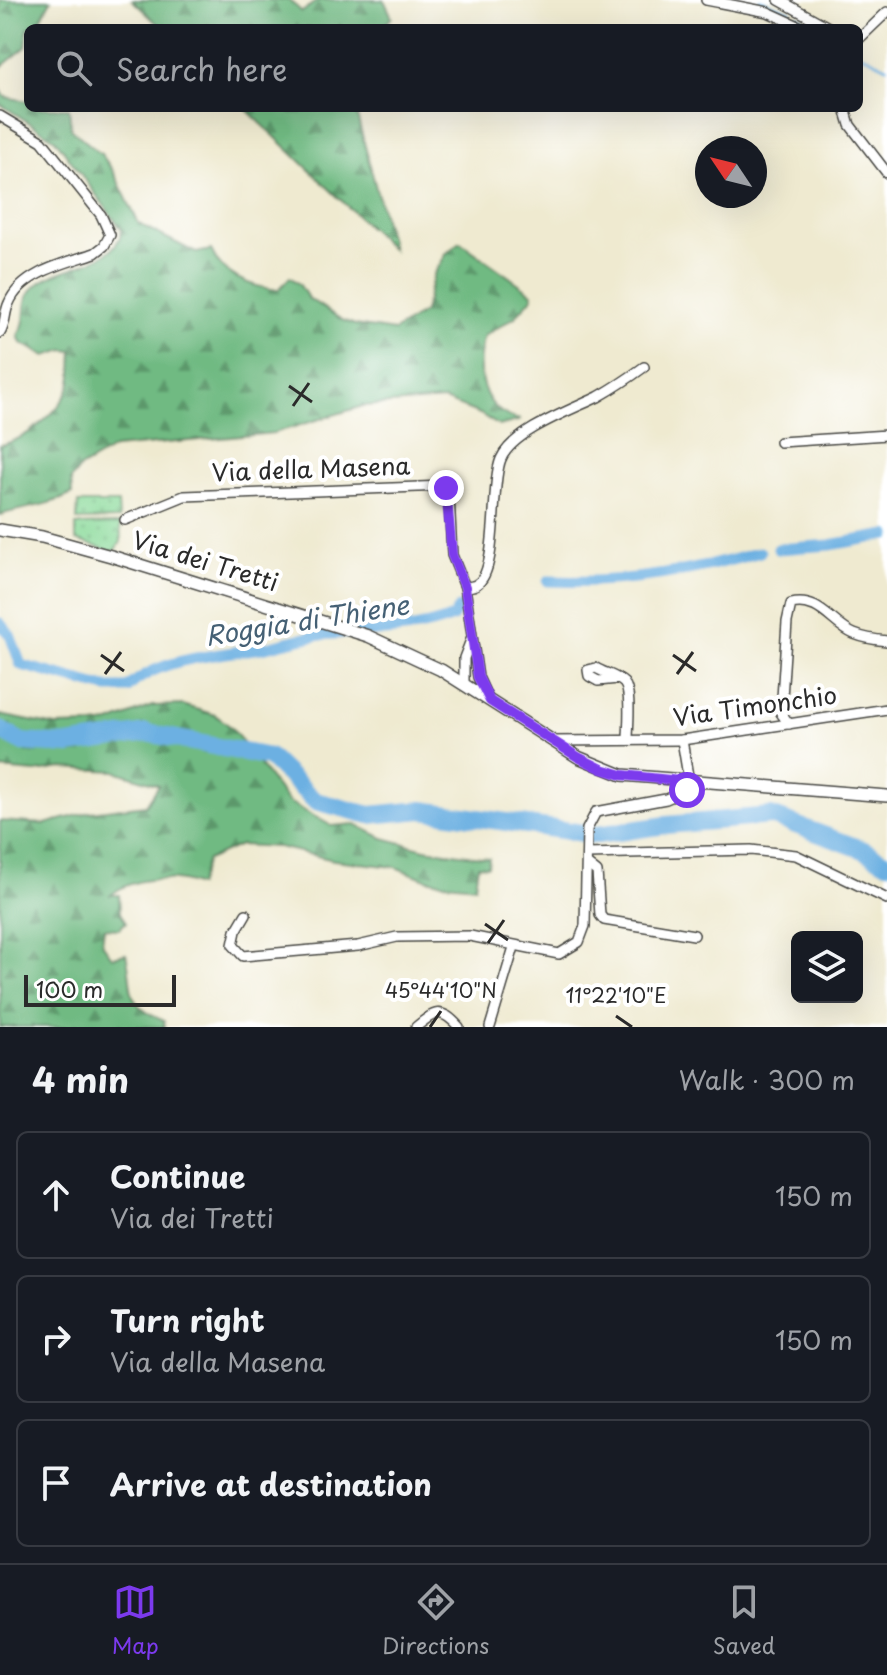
<!DOCTYPE html>
<meta charset="utf-8">
<style>
:root{--surface:#171b24;--page:#242831;--text:#f1f3f6;--muted:#9ea1a6;--line:#363941;--accent:#7c3aed}
body{margin:0;font-family:"Playpen Sans",sans-serif;background:var(--page);color:var(--text)}
.controls{position:absolute;right:24px;bottom:24px;display:grid;overflow:hidden;border-radius:12px;box-shadow:0 8px 32px #0002}
.controls button{width:72px;height:72px;display:grid;place-items:center;padding:0;border:0;border-bottom:2px solid var(--line);background:var(--surface);color:var(--text);font:40px sans-serif}
.compass{position:absolute;left:695px;top:136px;width:72px;height:72px;border-radius:50%;background:var(--surface);box-shadow:0 8px 32px #0002;rotate:305deg}
.scale{position:absolute;left:24px;bottom:20px;width:152px;box-sizing:border-box;padding-left:8px;border:4px solid #2b2b2b;border-top:0;font-size:22px;line-height:28px;white-space:nowrap;color:#2b2b2b;-webkit-text-stroke:6px #fff;paint-order:stroke}
.stop{position:absolute;width:24px;height:24px;margin:-18px;border:6px solid #7c3aed;border-radius:50%;background:#fff}
.stop.end{background:#7c3aed;border-color:#fff;box-shadow:0 2px 8px #0008}
.list{margin:0;padding:0;list-style:none}
h2{display:flex;justify-content:space-between;align-items:center;height:104px;margin:0;padding:0 32px;font-size:34px}
h2 small{font-size:26px;font-weight:400;color:var(--muted)}
.list li{display:grid;grid-template-columns:52px 1fr auto;gap:24px;align-items:center;box-sizing:border-box;height:128px;margin:0 16px 16px;padding:0 16px;border:2px solid var(--line);border-radius:12px}
.list b{display:block;font-size:30px;white-space:nowrap}
.list p{margin:0;font-size:26px;white-space:nowrap;color:var(--muted)}
.list em{font-size:26px;font-style:normal;color:var(--muted)}
.icon{flex:none;width:44px;height:44px;fill:none;stroke:currentColor;stroke-width:2;stroke-linecap:round;stroke-linejoin:round}
.map{position:relative;flex:none;width:887px;height:1027px;overflow:hidden}
.search{position:absolute;background:var(--surface);box-shadow:0 8px 32px #0002;left:24px;right:24px;top:24px;height:88px;display:flex;align-items:center;gap:20px;box-sizing:border-box;padding:0 28px;border-radius:12px;color:var(--muted);font-size:30px}
.sheet{height:536px;background:var(--surface)}
nav{display:flex;justify-content:space-around;align-items:center;box-sizing:border-box;height:112px;border-top:2px solid var(--line);background:var(--surface);font-size:22px;color:var(--muted)}
nav a{display:grid;justify-items:center;gap:4px}
nav .on{color:var(--accent)}
.map>svg:first-child{display:block}
</style>
<div class="map">
<svg width="887" height="1027" viewBox="0 0 887 1027">
<defs>
<pattern id="grass-dots" width="8" height="8" patternUnits="userSpaceOnUse" patternTransform="scale(2)"><rect width="8" height="8" fill="#8ada9a"/><path d="M2 2h.1M6 6h.1" fill="none" stroke="#77bb85" stroke-width="1.8" stroke-linecap="round"/></pattern>
<pattern id="forest-firs" width="22" height="20" patternUnits="userSpaceOnUse" patternTransform="scale(2)"><rect width="22" height="20" fill="#6fba82"/><path d="M5 1l3.5 6h-7zM16 11l3.5 6h-7z" fill="#5b976b"/></pattern>
</defs>
<rect width="100%" height="100%" fill="#fff"/>
<filter id="ink" filterUnits="userSpaceOnUse"><feTurbulence type="fractalNoise" baseFrequency=".0125" numOctaves="2"/><feDisplacementMap in="SourceGraphic" scale="16" xChannelSelector="R" yChannelSelector="G"/><feConvolveMatrix kernelMatrix="1 2 1 2 8 2 1 2 1" color-interpolation-filters="sRGB"/></filter>
<filter id="wash" filterUnits="userSpaceOnUse"><feTurbulence type="fractalNoise" baseFrequency=".006" numOctaves="4" result="noise"/><feDisplacementMap in="SourceGraphic" scale="32" xChannelSelector="R" yChannelSelector="G"/><feGaussianBlur stdDeviation="1.8" result="paint"/><feColorMatrix in="noise" values="0 0 0 0 0 0 0 0 0 0 0 0 0 0 0 0 0 1.4 0 .05"/><feComposite in="paint" operator="in"/></filter>
<g filter="url(#wash)">
<rect width="100%" height="100%" fill="#efead0"/>
<g fill="url(#grass-dots)" stroke="#5a8262" stroke-width="2">
<polygon points="78,503 118,503 119,519 77,520"/>
<polygon points="120,524 121,542 113,552 76,540 76,525"/>
</g>
<g fill="url(#forest-firs)" stroke="#4d7256" stroke-width="2">
<polygon points="0,0 51,0 36,28 28,28 26,47 1,67"/>
<polygon points="132,0 289,0 302,12 318,0 384,0 392,17 382,28 162,28"/>
<path d="M0,88L5,97L28,101V108H69L71,129L102,155L113,171L139,224L196,253L211,250C222,276 251,287 278,290L290,277L299,284L308,298L342,320L355,325L394,331L424,312L434,274L447,253L460,242L532,293L533,297L515,317L484,336C474,369 481,413 521,420L499,426L480,414L444,400L363,406L274,433L114,448L80,468L71,479L72,494C52,505 23,508 0,515V445C26,440 63,410 71,383C73,374 72,361 73,351L64,350L46,356L21,343L18,335C31,318 17,301 37,285C62,264 116,266 122,230L55,139L0,104Z"/>
<polygon points="245,108 355,108 392,249"/>
<path d="M183,705L215,715L231,727L287,801L332,826L355,824L383,838L425,849L489,858L488,866L478,865L475,886L446,883L426,879L395,867L334,860L278,847L240,845L207,860L198,886C174,875 132,877 111,895H119L120,913L126,922L119,929L104,928L102,943L112,957L126,954C135,991 122,1003 164,1021L165,1027H0V821L45,824L90,812L146,805L159,785L115,771L62,768L36,772L0,769V715L56,726L93,725L110,723L152,706Z"/>
</g>
<g fill="none" stroke-linecap="round" stroke-linejoin="round">
<g stroke="#6cb0e2" stroke-width="3">
<polyline points="760,0 790,11"/>
<polyline points="797,15 818,28"/>
<polyline points="859,53 887,67"/>
</g>
<g stroke="#6cb0e2" stroke-width="11">
<polyline points="778,549 830,545 887,535"/>
<path d="M548,581C620,584 691,573 760,552"/>
<path d="M0,623L10,635L21,665L106,688H128C159,656 224,655 266,647C288,642 310,635 332,634C374,631 414,633 453,617L459,608"/>
</g>
<polyline stroke="#6cb0e2" stroke-width="18" points="0,730 22,742 69,745 147,733 269,757 315,801 370,815 422,810 597,835 666,825 771,816 864,850 887,863"/>
</g>
</g>
<g filter="url(#ink)">
<g fill="none" stroke-linecap="round" stroke-linejoin="round">
<defs>
<g id="minor">
<polyline points="706,0 768,12 803,28"/>
<polyline points="779,0 830,28"/>
<polyline points="859,39 887,12"/>
<polyline points="845,108 850,125 887,173"/>
<path d="M0,116L42,141L101,215L110,235L104,246L95,253C66,263 22,272 9,303C4,313 6,324 0,333"/>
<polyline points="780,442 887,435"/>
<polyline points="125,520 184,496 444,486 449,494 452,555 465,587 478,677 488,699"/>
<path d="M465,587C468,587 475,586 477,584C499,571 490,484 501,459C513,431 571,410 598,397C614,388 629,378 644,367"/>
<path d="M618,679L598,681L589,676L588,670L596,668C604,673 617,676 624,683C632,692 628,727 628,740"/>
<polyline points="464,685 464,658 471,640"/>
<path d="M789,724L781,713L787,622L791,604C820,597 832,625 854,634C864,638 877,640 887,641"/>
<polyline points="552,741 682,740 887,709"/>
<polyline points="587,854 751,850 796,855 887,899"/>
<polyline points="587,864 597,872 600,915 604,920 694,935"/>
<polyline points="246,914 236,931 233,945 243,956 358,946 397,937 470,936 559,954 579,942 585,926 587,829 596,812 666,799 687,790 689,782 682,740"/>
<path d="M416,1027C435,1011 441,1007 459,1027"/>
<polyline points="490,1027 514,947"/>
</g>
<polyline id="tertiary" points="0,530 42,537 111,556 368,636 441,670 578,757 622,775 887,796"/>
</defs>
<use href="#minor" stroke="#484844" stroke-width="12"/>
<use href="#tertiary" stroke="#484844" stroke-width="14"/>
<use href="#minor" stroke="#fff" stroke-width="9"/>
<use href="#tertiary" stroke="#fff" stroke-width="11"/>
</g>
</g>
<g fill="none" stroke-linecap="round" stroke-linejoin="round" filter="url(#ink)">
<polyline stroke="#7c3aed" stroke-width="10" points="446,488 452,555 465,587 478,677 490,701 578,757 602,769 622,775 689,782 687,790"/>
</g>
<path fill="none" stroke="#2b2b2b" stroke-width="3" d="M289,386L312,402M293,406L309,383M101,655L124,671M673,655L696,671M105,674L121,652M677,674L693,652M485,924L508,940M488,943L504,920M616,1016L632,1027M430,1027L441,1011"/>
<g text-anchor="middle" stroke-width="8" stroke-linejoin="round" paint-order="stroke">
<g font-size="24" fill="#2b2b2b" stroke="#fff">
<text transform="translate(311 470) rotate(-2)" y="8">Via della Masena</text>
<text transform="translate(205 562) rotate(17)" y="8">Via dei Tretti</text>
<text transform="translate(755 707) rotate(-8)" y="8">Via Timonchio</text>
</g>
<g font-size="26" font-style="italic" fill="#456074" stroke="#fff">
<text transform="translate(307 621) rotate(-9)" y="9">Roggia di Thiene</text>
</g>
</g>
<g font-size="20" text-anchor="middle" fill="#2b2b2b" stroke="#fff" stroke-width="8" stroke-linejoin="round" paint-order="stroke">
<text x="441" y="998">45°44'10"N</text>
<text x="616" y="1003">11°22'10"E</text>
</g>
</svg>
<div class="controls">
<button><svg class="icon" aria-label="layers" viewBox="0 0 24 24"><path d="M12 4l9 5-9 5-9-5zM3 14l9 5 9-5"/></svg></button>
</div>
<svg class="compass" viewBox="-18 -18 36 36"><path d="M0-13l5 13h-10z" fill="#e53935"/><path d="M0 13l5-13h-10z" fill="#9ea1a6"/></svg>
<div class="scale">100 m</div>
<div class="stop" style="left:687px;top:790px"></div>
<div class="stop end" style="left:446px;top:488px"></div>
<div class="search"><svg class="icon" aria-label="search" viewBox="0 0 24 24"><circle cx="10" cy="10" r="6"/><path d="M15 15l6 6"/></svg>Search here</div>
</div>
<section class="sheet">
<h2>4 min<small>Walk · 300 m</small></h2>
<ul class="list">
<li><svg class="icon" aria-label="ahead" viewBox="0 0 24 24"><path d="M12 20V5M6 11l6-6 6 6"/></svg><div><b>Continue</b><p>Via dei Tretti</p></div><em>150 m</em></li>
<li><svg class="icon" aria-label="right" viewBox="0 0 24 24"><path d="M7 20v-9h11M14 6l5 5-5 5"/></svg><div><b>Turn right</b><p>Via della Masena</p></div><em>150 m</em></li>
<li><svg class="icon" aria-label="arrive" viewBox="0 0 24 24"><path d="M6 21V4h12l-3 4 3 4H6"/></svg><div><b>Arrive at destination</b></div></li>
</ul>
</section>
<nav>
<a class="on"><svg class="icon" aria-label="map" viewBox="0 0 24 24"><path d="M3 6l6-2 6 2 6-2v14l-6 2-6-2-6 2zM9 4v14M15 6v14"/></svg>Map</a>
<a><svg class="icon" aria-label="directions" viewBox="0 0 24 24"><path d="M12 3l9 9-9 9-9-9zM9 14v-3h6M13 9l2 2-2 2"/></svg>Directions</a>
<a><svg class="icon" aria-label="saved" viewBox="0 0 24 24"><path d="M7 4h10v16l-5-4-5 4z"/></svg>Saved</a>
</nav>
